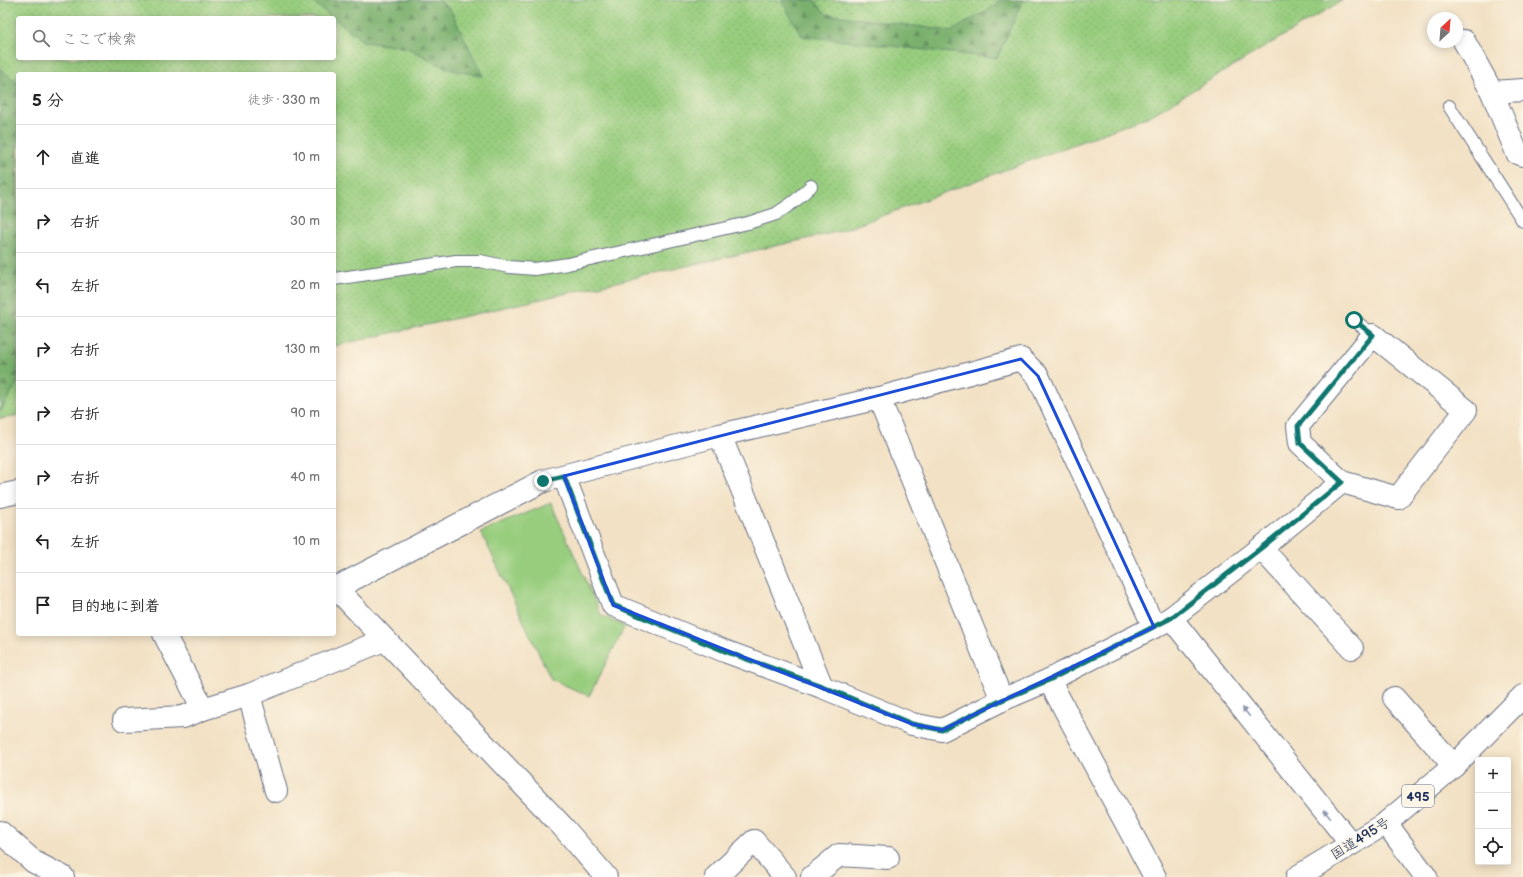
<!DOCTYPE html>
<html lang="ja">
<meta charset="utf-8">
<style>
:root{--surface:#fff;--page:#f2f2f2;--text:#222;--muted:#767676;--line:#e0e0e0}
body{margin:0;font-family:"Balsamiq Sans","Klee One",sans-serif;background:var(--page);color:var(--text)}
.controls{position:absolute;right:12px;bottom:12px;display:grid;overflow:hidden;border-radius:4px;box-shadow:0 2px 10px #0003}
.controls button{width:36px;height:36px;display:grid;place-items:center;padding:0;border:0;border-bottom:1px solid var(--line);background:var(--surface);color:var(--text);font:20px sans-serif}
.compass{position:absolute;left:1427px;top:12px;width:36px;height:36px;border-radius:50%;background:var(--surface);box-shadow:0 2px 10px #0003;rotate:26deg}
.stop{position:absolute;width:12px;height:12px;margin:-9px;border:3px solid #0f766e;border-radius:50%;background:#fff}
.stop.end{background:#0f766e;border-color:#fff;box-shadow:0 1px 4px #0008}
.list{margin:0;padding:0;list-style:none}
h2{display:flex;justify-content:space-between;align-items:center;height:52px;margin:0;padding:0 16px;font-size:17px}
h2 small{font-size:13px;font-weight:400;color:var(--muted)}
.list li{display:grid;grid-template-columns:26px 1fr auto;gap:12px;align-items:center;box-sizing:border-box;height:64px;padding:0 16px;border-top:1px solid var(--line)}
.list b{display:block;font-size:15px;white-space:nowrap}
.list em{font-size:13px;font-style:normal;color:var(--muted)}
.icon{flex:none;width:22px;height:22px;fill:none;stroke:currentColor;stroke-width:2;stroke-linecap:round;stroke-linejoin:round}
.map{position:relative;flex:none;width:1523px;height:877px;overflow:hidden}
.search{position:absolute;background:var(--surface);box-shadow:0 2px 10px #0003;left:16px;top:16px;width:320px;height:44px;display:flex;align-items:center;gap:10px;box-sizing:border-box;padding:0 14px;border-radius:4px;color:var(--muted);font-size:15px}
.panel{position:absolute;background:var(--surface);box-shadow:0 2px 10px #0003;left:16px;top:72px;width:320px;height:564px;border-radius:4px}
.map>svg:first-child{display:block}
</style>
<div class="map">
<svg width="1523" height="877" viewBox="0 0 1523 877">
<defs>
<pattern id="grass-dots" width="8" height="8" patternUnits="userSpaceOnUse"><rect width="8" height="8" fill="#98cd7e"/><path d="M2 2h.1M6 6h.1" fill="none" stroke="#82b06f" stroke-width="1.8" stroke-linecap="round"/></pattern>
<pattern id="forest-firs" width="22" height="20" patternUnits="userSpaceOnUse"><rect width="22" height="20" fill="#7ab06d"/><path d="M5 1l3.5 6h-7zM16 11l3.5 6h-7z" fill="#63905d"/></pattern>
</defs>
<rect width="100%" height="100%" fill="#fcf5e5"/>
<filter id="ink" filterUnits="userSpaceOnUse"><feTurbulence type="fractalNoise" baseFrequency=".025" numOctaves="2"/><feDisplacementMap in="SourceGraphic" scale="8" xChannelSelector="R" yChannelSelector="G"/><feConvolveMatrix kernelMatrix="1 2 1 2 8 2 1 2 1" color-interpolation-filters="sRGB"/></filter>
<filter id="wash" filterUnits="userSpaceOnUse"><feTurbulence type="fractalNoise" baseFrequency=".012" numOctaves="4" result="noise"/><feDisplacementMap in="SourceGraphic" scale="16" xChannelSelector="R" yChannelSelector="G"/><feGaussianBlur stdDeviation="0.9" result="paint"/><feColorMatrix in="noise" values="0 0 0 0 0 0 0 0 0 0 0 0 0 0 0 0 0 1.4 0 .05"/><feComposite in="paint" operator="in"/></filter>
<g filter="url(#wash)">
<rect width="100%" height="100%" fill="#f2e1c4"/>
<path fill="url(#grass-dots)" stroke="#5a7e6e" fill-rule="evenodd" d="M0,0H1343L1150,116L841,231L334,346V74H18V415L0,419ZM18,18H334V58H18Z"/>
<g fill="url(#forest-firs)" stroke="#4a7066">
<polygon points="310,0 438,0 450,9 483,76 447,69 408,48 364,42"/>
<polygon points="781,0 814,0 826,14 952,31 999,3 999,0 1023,0 997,58 802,36"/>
<polygon points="0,69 18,83 18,381 0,412"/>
</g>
<polygon fill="#98cd7e" stroke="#5a7e6e" points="551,503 601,615 625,626 589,696 551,679 481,532"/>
</g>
<g filter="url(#ink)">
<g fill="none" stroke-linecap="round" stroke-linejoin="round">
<defs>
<g id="service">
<polyline points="1449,106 1523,221"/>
<polyline points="334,279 456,261 480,261 509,267 535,269 568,264 748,223 776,214 795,201 811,186"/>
<polyline points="1354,320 1373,335"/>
</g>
<g id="minor">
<polyline points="1464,41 1492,92 1523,90"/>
<polyline points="1492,92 1517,153 1523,155"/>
<polyline points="879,398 1002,700"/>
<polyline points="720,435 822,687"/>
<polyline points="564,476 613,605 727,652 822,687 912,724 942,730 1002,700 1049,680 1154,627 1171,618 1261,548 1352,648"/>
<polyline points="0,496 18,492"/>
<polyline points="1261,548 1342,482 1398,498 1466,410 1373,335 1298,426 1300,443 1342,482"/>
<polyline points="334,586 563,827 606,877"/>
<polyline points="336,588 543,481 720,435 879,398 1021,359 1038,376 1154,627"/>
<polyline points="1171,618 1351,844"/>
<polyline points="164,634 203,709"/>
<polyline points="1049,680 1155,877"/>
<polyline points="249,695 276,791"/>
<polyline points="1394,698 1454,766"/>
<polyline points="124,720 183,717 203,709 249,695 384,640"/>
<polyline points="0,832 34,862 63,877"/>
<polyline points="716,877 754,841 785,877"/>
<polyline points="812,877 839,855 888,858"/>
</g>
<polyline id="tertiary" points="1386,823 1426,877"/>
<polyline id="trunk" points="1297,877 1386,823 1454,766 1523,696"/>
</defs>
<use href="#service" stroke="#666d82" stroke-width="14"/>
<use href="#minor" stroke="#666d82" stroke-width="24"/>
<use href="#tertiary" stroke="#666d82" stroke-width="24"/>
<use href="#trunk" stroke="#666d82" stroke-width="24"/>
<use href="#service" stroke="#fff" stroke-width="12"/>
<use href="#minor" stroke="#fff" stroke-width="22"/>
<use href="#tertiary" stroke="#fff" stroke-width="22"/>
<use href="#trunk" stroke="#fff" stroke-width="22"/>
</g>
<defs><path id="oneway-solid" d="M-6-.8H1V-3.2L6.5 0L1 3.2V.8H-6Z"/></defs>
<g fill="#8d97ae">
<use href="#oneway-solid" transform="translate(1246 712) rotate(-129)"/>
<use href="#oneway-solid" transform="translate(1327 814) rotate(-129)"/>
</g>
</g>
<g fill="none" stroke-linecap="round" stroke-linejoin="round" filter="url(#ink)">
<polyline stroke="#0f766e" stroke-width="5" points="543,481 564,476 613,605 727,652 822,686 912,724 942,730 1002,700 1049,680 1171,618 1261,548 1342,482 1300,443 1298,426 1373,335 1354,320"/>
</g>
<path fill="none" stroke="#1d4ed8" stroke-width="3" stroke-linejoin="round" d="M1021,359L1038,376L1154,627L942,730L912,724L613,605L564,476Z"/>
<g text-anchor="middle" stroke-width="3" stroke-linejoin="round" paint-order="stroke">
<rect fill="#fcf5e5" stroke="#5e6a86" stroke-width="1" x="1402" y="785" width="32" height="22" rx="3"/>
<g font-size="13" font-weight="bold" fill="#1b2f5e">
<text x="1418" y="801">495</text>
</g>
<g font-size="14" fill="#1b2f5e" stroke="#fcf5e5">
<text transform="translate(1360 838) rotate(-32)" y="5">国道495号</text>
</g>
</g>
</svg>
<div class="controls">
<button>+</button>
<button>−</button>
<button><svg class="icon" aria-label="locate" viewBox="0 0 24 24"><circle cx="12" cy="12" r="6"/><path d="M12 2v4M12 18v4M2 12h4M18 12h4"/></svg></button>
</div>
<svg class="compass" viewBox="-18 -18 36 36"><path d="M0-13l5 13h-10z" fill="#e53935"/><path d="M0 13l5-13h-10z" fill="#767676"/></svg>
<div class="stop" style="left:1354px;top:320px"></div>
<div class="stop end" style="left:543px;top:481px"></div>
<div class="search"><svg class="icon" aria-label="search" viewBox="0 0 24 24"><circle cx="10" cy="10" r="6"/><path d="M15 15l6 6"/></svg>ここで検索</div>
<section class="panel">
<h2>5 分<small>徒歩 · 330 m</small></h2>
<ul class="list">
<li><svg class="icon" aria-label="ahead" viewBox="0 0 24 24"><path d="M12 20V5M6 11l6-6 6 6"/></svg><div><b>直進</b></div><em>10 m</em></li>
<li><svg class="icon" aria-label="right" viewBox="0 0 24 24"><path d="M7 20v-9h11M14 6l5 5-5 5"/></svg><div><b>右折</b></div><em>30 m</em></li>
<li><svg class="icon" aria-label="left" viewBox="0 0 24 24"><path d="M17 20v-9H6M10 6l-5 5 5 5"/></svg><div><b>左折</b></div><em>20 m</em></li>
<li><svg class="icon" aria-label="right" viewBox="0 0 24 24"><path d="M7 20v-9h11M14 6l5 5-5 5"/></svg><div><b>右折</b></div><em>130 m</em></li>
<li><svg class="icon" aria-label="right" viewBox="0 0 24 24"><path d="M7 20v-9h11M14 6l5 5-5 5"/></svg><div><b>右折</b></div><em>90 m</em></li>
<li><svg class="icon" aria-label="right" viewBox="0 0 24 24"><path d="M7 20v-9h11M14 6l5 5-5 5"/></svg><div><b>右折</b></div><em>40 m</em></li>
<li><svg class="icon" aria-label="left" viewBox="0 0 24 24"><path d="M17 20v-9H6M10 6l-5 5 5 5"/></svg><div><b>左折</b></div><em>10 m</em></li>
<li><svg class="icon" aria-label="arrive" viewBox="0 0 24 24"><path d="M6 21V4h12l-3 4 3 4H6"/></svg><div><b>目的地に到着</b></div></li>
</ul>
</section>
</div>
